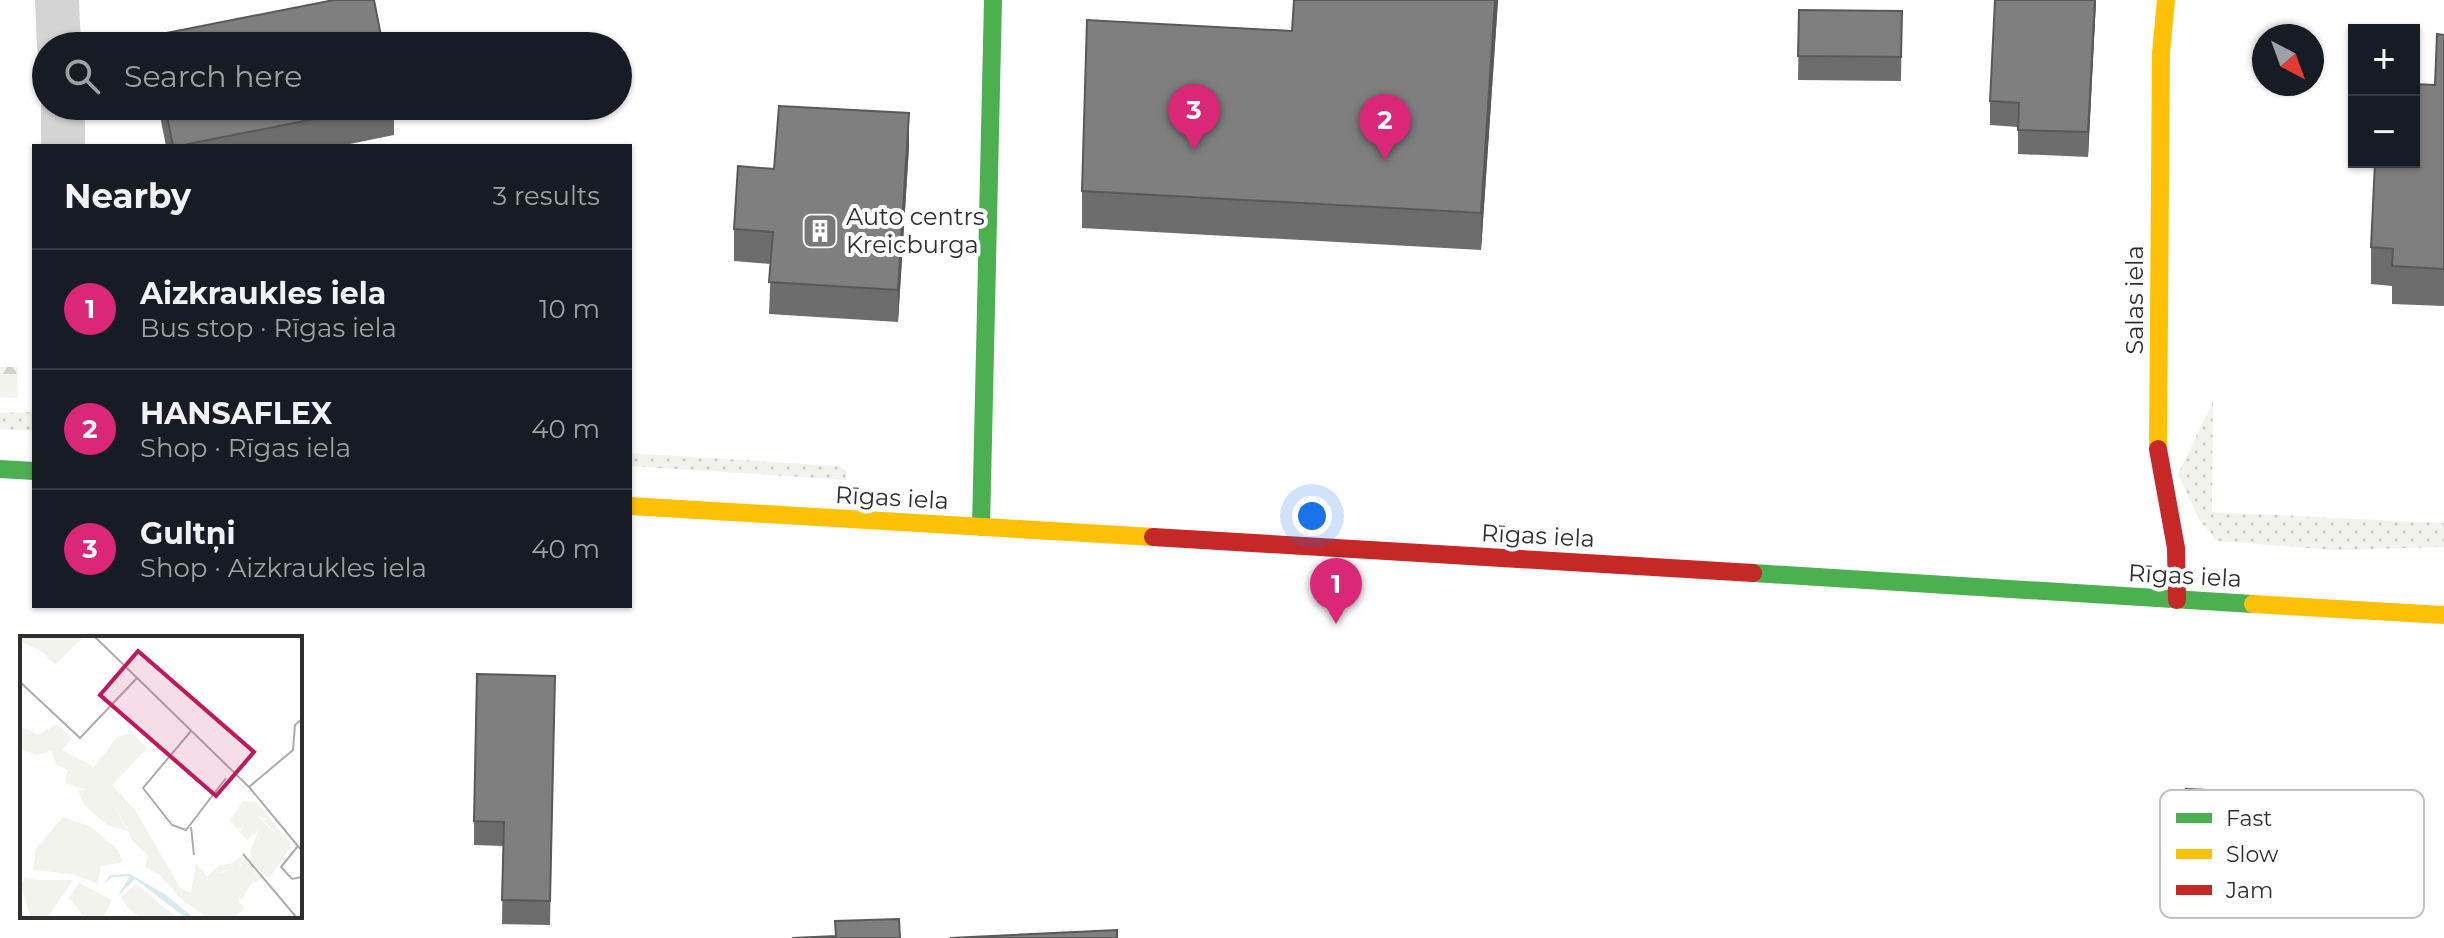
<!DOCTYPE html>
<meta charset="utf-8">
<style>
:root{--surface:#171b24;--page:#242831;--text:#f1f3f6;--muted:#9ea1a6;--line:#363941;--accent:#db2777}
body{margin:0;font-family:Montserrat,sans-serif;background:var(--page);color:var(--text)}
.controls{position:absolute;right:24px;top:24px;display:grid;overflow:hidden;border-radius:0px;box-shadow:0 2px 6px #0004}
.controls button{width:72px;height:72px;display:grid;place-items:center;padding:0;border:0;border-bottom:2px solid var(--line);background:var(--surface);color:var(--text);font:40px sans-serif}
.compass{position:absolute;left:2252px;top:24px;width:72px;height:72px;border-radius:50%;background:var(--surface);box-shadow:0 2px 6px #0004;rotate:139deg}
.you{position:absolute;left:1312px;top:516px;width:28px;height:28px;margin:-20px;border:6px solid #fff;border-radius:50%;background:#1a73e8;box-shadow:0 0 0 12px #1a73e833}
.badge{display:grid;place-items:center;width:52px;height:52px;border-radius:50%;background:var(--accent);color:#fff;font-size:26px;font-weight:700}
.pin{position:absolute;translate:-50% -66px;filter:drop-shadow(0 2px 4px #0008)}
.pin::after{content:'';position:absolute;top:42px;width:28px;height:24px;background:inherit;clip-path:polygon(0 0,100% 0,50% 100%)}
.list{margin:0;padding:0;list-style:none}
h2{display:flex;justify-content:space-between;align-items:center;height:104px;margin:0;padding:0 32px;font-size:34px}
h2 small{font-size:26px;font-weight:400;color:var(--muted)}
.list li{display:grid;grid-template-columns:52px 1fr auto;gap:24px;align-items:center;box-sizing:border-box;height:120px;padding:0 32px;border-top:2px solid var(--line)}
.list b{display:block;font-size:30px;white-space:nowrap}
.list p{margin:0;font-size:26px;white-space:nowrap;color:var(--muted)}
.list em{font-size:26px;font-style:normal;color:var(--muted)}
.icon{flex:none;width:44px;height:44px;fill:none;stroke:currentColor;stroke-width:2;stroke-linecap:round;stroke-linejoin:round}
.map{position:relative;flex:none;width:2444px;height:938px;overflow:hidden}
.search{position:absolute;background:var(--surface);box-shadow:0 2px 6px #0004;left:32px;top:32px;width:600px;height:88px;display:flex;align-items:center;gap:20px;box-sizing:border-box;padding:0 28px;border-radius:44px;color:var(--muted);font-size:30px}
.panel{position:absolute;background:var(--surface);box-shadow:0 2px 6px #0004;left:32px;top:144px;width:600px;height:464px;border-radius:0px}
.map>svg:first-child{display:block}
</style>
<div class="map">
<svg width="2444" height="938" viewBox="0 0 2444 938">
<defs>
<pattern id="green-dots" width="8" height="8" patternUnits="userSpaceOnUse" patternTransform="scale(2)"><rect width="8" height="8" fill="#f2f3ed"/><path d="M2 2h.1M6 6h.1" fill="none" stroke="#d0d1cc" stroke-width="1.8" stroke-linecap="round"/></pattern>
<pattern id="forest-firs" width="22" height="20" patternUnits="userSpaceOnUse" patternTransform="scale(2)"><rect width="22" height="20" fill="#f2f3ed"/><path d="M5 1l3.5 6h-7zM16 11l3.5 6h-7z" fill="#d0d1cc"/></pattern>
</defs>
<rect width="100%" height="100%" fill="#fff"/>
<g fill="url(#green-dots)">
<polygon points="2213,402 2212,512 2444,523 2444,547 2337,550 2217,541 2200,521 2178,474"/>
<polygon points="34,412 34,431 0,429 0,413"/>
<polygon points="630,453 840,466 847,472 846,480 630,466"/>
</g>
<polygon fill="url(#forest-firs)" points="0,367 18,367 17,398 0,397"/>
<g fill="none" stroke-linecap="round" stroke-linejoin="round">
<g stroke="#d4d4d4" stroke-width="44">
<polyline points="57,0 59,46"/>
<polyline points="63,146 63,106"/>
</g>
<g stroke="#4caf50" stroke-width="18">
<polyline points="0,469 34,471"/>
<polyline points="981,527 993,0"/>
<polyline points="1753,573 2253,604"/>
</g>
<g stroke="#ffc107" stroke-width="18">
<polyline points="2158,449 2161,53 2166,0"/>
<polyline points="630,506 1153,537"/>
<polyline points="2253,604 2444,615"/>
</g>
<g stroke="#c62828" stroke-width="18">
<polyline points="2158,449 2176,548 2177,600"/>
<polyline points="1153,537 1753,573"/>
</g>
</g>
<g fill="#6d6d6d">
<polygon points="1294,0 1498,0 1481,250 1082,228 1082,191 1292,31"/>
<polygon points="2096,0 2088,157 2018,154 2018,127 1990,125 1990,101"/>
<polygon points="1799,10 1902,11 1901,81 1798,80"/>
<polygon points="2444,35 2444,306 2392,304 2392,286 2371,284 2371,247 2435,85"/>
<polygon points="158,106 394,106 394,135 340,146 166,146"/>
<polygon points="909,146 898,322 769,314 771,264 734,261 734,229 774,169"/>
<polygon points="555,676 550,925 502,924 503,846 474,845 474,821"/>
<polygon points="2275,817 2271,907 2182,903 2182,878"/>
</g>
<g fill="#595959">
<polygon points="1495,0 1498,0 1481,250 1481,213"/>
<polygon points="2095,0 2096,0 2088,157 2088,132"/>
<polygon points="909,113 909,146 898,322 898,290"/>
<polygon points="2275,793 2275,817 2271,907 2271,882"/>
</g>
<g fill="#7f7f7f" stroke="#595959" stroke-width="2">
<polygon points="334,0 374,0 383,46 153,46 151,36"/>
<polygon points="1294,0 1495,0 1481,213 1082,191 1087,20 1292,31"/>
<polygon points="1995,0 2095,0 2088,132 2018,130 2019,103 1990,101"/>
<polygon points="1799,10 1902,11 1901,57 1798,56"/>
<polygon points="2437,34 2444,35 2444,269 2392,266 2393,249 2371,247 2375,162 2414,162 2414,84 2435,85"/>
<polygon points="165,106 380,106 178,146 173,146"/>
<polygon points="779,106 909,113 898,290 769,282 773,232 734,229 738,166 774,169"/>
<polygon points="477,674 555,676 550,901 502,900 504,822 474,821"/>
<polygon points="2186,789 2275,793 2271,882 2182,878"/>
<polygon points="899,919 900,938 792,938 836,936 835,921"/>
<polygon points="1117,930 1117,938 950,938"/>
</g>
<defs>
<symbol id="building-square" viewBox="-11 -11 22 22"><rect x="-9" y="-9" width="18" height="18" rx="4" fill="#787878" stroke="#fff"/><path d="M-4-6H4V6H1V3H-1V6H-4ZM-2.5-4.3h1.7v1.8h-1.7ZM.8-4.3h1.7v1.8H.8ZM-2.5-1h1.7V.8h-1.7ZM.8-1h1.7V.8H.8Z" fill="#fff"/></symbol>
</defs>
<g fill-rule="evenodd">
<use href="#building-square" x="800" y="211" width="40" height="40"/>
</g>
<g text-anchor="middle" stroke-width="8" stroke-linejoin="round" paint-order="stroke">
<g font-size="24" fill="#2f2f2f" stroke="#fff" text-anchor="start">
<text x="846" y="225">Auto centrs<tspan x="846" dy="28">Kreicburga</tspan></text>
</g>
<g font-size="24" fill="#2f2f2f" stroke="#fff">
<text transform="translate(2135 300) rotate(-90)" y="8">Salas iela</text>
<text transform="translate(892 498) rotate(3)" y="8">Rīgas iela</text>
<text transform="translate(1538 536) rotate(3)" y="8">Rīgas iela</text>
<text transform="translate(2185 576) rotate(3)" y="8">Rīgas iela</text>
</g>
</g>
<g transform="translate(20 636)">
<rect width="282" height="282" fill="#fff"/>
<path d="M64,0L35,29L20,14L0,5L1,0ZM202,130L223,150L272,209L249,243L233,228L230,215L239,194L254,196L244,185L248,183L234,179L228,191L216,192L210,184L223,165L236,166ZM73,152L91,161L107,195L87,189L65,170L58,155ZM221,220L250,252L234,237L213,254L219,260L218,272L207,276L188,269L185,261L198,238L223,229L212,227Z" fill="#f2f3ed"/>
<path d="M37,88L52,102L42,114L74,131L98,100L112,97L127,112L92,149L115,174L161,253L171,257L176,227L187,241L200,229L222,226L216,234H202L185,263L207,276L218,272L217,264L225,272L213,282H188L162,264L140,239L125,231L128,219L112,204L91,161L45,147L48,134L36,128L31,115L17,119L0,113V90L18,99ZM236,178L256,199L255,204L239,194L227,204L220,196ZM217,237V247L233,237L241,243L231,248L222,263L213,256L217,247L207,249Z" fill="#f2f3ed"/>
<path d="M43,181L71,191L98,214L102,226L81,230L78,248L53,238L13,234L16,213ZM5,241L17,244H53L27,282H11L1,250ZM59,247L92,264L83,282H65L49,262ZM116,248L151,277L160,282H121L108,272L101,261Z" fill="#f2f3ed"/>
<path d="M110,238L146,259L174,282H166L115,243L97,261L110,240L92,241L84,248L90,239Z" fill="#d9ebee"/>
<path fill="none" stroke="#acacac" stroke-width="2" d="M74,0L229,151L282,215M0,46L60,102L117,42M171,95L123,152L152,189L166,194L206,142M229,151L273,114L275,89L282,83M171,191L174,219M278,210L261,231L272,243L282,241M223,218L277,282"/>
<path fill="#c2185b" fill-opacity="0.15" stroke="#c2185b" stroke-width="4" d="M118,15L234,116L196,160L80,59Z"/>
<rect width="282" height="282" fill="none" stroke="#2f2f2f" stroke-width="4"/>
</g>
<rect x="2160" y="790" width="264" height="128" rx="12" fill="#fff" stroke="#c1c1c1" stroke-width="2"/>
<rect x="2176" y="813" width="36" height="10" fill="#4caf50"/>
<rect x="2176" y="849" width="36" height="10" fill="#ffc107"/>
<rect x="2176" y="885" width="36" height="10" fill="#c62828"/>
<g font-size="22" fill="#2f2f2f">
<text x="2226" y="826">Fast</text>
<text x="2226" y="862">Slow</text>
<text x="2226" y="898">Jam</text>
</g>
</svg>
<div class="controls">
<button>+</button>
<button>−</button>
</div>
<svg class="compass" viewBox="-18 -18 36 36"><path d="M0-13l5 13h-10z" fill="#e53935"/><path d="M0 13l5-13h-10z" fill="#9ea1a6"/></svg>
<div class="you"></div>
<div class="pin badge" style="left:1336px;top:624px">1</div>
<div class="pin badge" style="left:1385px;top:160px">2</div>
<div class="pin badge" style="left:1194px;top:150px">3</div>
<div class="search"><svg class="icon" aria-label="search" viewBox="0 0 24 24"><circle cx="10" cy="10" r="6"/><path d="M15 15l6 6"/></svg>Search here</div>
<section class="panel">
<h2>Nearby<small>3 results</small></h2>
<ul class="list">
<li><span class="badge">1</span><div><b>Aizkraukles iela</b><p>Bus stop · Rīgas iela</p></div><em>10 m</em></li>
<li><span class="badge">2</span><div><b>HANSAFLEX</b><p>Shop · Rīgas iela</p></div><em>40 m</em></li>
<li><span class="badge">3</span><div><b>Gultņi</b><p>Shop · Aizkraukles iela</p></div><em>40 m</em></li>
</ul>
</section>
</div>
